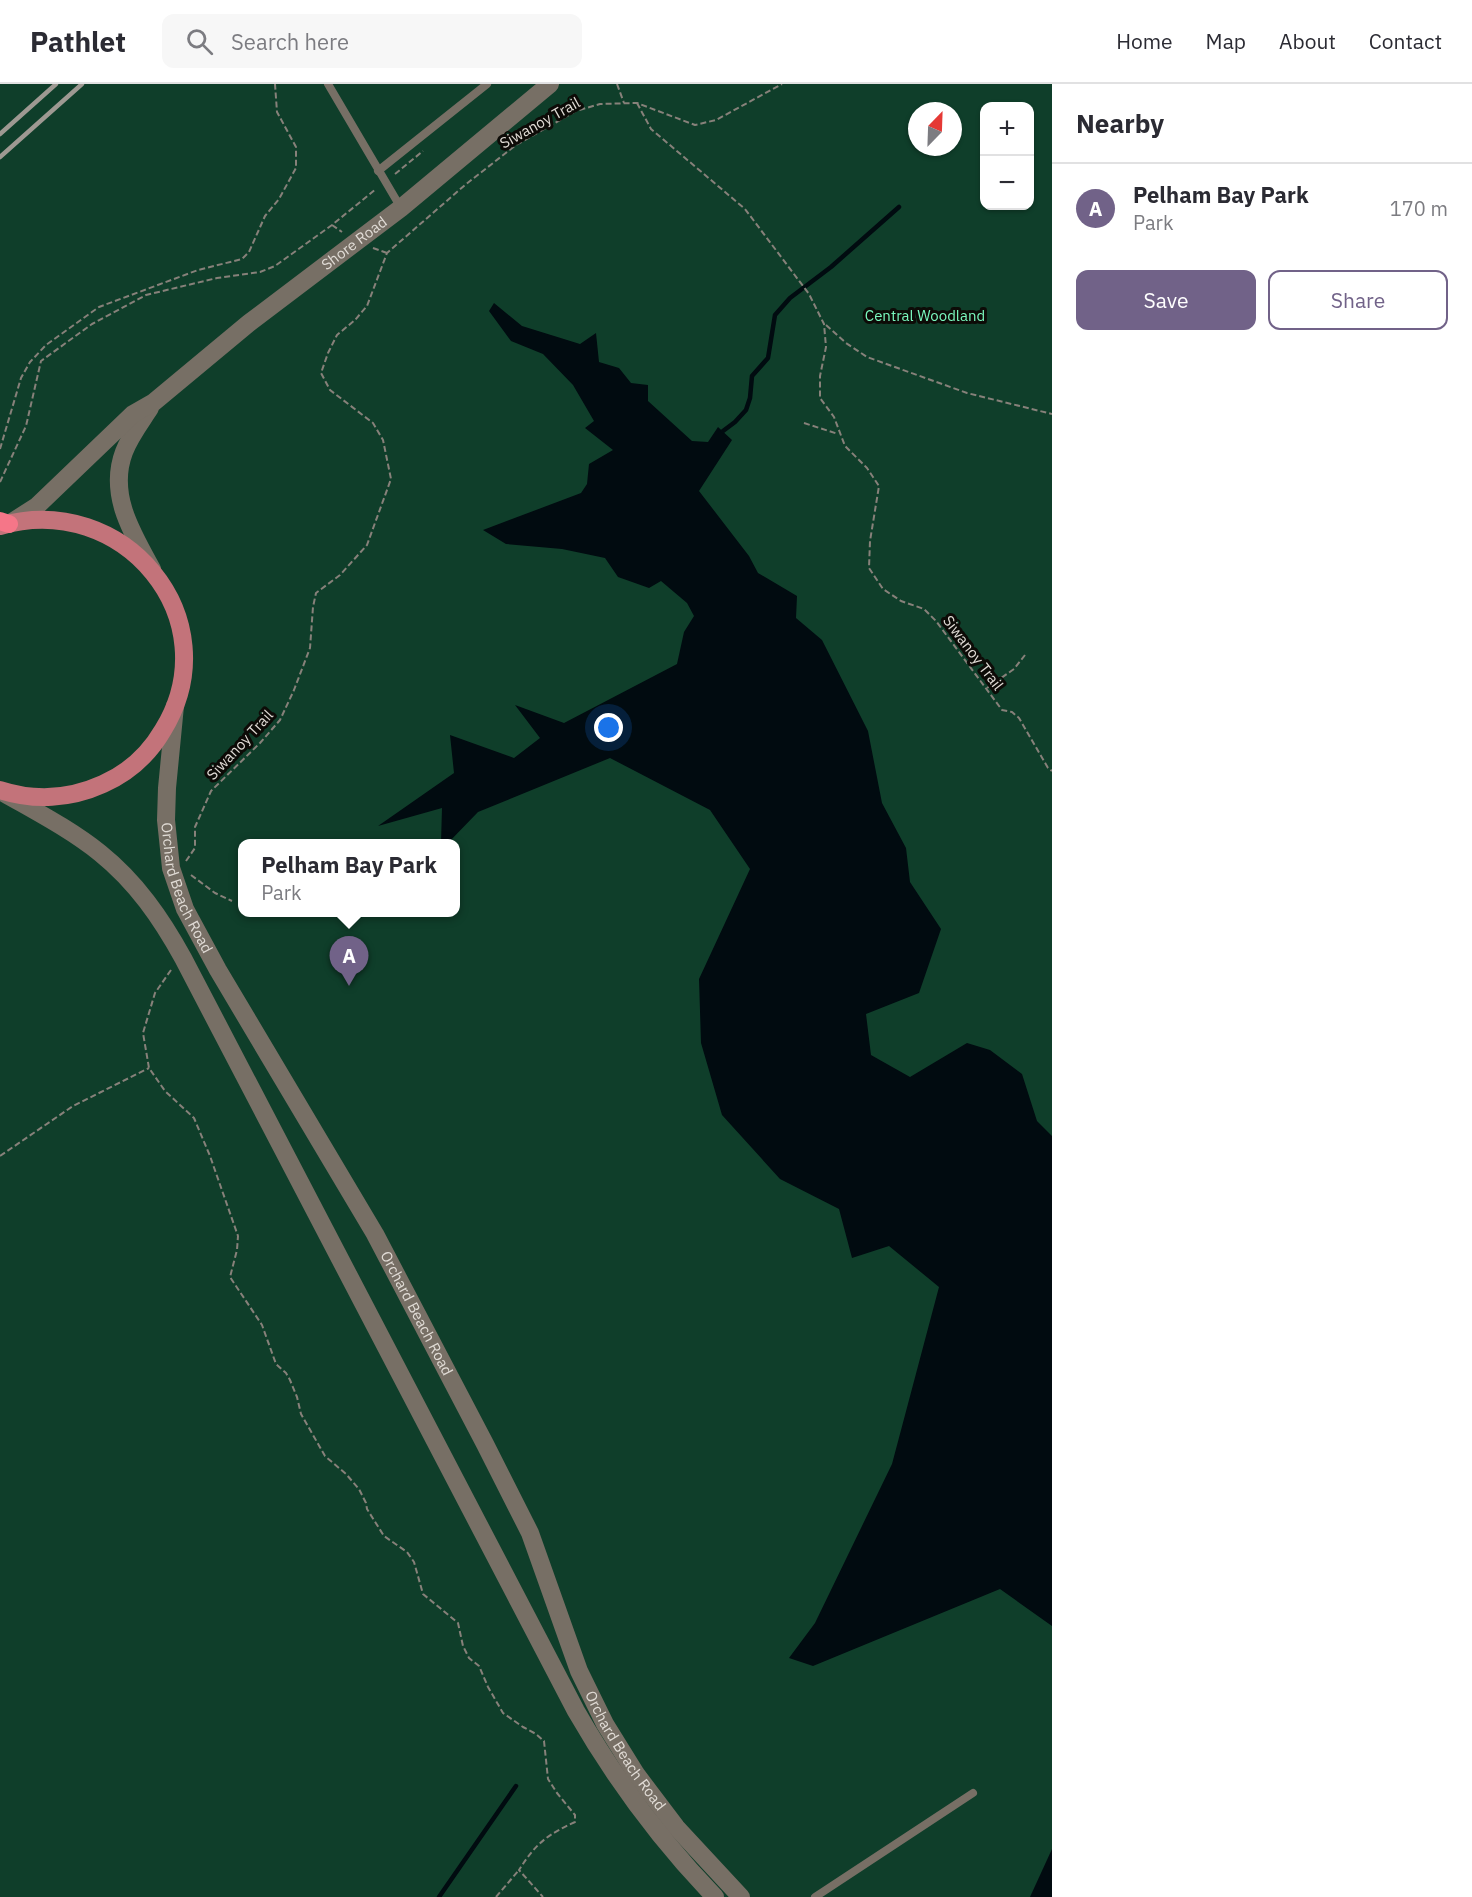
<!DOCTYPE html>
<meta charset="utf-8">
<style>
:root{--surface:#fff;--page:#f7f7f7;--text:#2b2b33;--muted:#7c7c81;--line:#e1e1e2;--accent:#716288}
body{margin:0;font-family:"IBM Plex Sans",sans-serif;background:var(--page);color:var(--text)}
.controls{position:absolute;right:18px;top:18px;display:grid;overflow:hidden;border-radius:12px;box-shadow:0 2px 4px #0004}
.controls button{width:54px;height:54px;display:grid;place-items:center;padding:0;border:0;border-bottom:2px solid var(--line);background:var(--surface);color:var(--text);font:30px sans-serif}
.compass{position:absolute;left:908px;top:18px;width:54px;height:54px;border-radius:50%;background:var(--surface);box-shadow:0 2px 4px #0004;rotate:23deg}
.you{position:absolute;left:609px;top:644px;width:21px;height:21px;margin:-15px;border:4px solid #fff;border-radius:50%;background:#1a73e8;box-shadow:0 0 0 9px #1a73e833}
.badge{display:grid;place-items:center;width:39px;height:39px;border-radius:50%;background:var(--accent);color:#fff;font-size:20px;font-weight:700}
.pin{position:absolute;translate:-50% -50px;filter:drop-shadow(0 2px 3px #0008)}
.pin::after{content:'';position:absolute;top:32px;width:21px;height:18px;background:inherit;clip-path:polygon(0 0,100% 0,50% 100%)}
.popup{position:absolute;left:238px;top:755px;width:222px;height:78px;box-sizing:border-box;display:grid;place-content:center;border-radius:12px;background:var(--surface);filter:drop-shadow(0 2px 4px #0005);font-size:20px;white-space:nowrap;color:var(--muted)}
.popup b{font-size:22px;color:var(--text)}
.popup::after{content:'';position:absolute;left:50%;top:100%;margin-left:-12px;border:12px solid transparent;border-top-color:var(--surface)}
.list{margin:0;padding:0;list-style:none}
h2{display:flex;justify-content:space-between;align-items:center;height:78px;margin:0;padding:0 24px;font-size:26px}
h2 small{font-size:20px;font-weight:400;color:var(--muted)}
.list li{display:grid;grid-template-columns:39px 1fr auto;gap:18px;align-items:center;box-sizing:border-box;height:90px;padding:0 24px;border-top:2px solid var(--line)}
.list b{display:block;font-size:22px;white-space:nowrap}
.list p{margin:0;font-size:20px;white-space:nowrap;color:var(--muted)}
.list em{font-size:20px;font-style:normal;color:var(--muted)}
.actions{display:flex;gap:12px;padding:18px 24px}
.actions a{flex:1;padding:14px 0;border:2px solid var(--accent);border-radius:12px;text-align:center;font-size:21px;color:var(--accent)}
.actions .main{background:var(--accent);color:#fff}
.icon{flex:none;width:33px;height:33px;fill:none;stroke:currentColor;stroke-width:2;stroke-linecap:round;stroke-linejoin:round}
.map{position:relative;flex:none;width:1052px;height:1813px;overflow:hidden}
header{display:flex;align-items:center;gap:36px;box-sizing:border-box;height:84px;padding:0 30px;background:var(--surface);border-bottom:2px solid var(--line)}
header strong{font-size:28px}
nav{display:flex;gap:33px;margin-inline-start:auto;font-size:21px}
.search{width:420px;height:54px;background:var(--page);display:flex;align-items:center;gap:15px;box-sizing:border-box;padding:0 21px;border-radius:12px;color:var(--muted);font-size:22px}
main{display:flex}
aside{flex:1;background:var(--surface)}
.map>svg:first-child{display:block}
</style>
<header>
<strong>Pathlet</strong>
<div class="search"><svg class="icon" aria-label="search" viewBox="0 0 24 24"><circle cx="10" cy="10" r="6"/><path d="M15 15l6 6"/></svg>Search here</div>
<nav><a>Home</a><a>Map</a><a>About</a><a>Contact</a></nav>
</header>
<main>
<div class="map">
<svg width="1052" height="1813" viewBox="0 0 1052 1813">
<rect width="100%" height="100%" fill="#272018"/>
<path fill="#0f3e2a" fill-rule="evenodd" d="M0,0H1052V1813H0ZM984,22H1030V122H984ZM917,27H953V63H917ZM242,760H455V828H242Z"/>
<g fill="#010b10">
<polygon points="494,219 522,242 580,260 596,249 599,278 619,284 631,299 648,301 648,317 692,357 708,358 718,343 732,356 699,407 749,472 758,489 797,512 796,534 822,556 868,647 882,719 906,764 910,798 941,845 919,909 866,930 871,971 910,993 967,959 990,966 1022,990 1037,1037 1052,1052 1052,1542 1000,1505 813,1582 789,1574 815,1539 892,1380 939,1203 889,1162 852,1174 839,1125 780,1095 722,1031 701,959 699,895 750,785 710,726 610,674 478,728 448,759 441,759 442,724 378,742 454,689 450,651 514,674 540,654 515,621 564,639 677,580 684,548 694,532 687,519 661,497 649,504 618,493 605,474 562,465 506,460 483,446 581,409 587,400 589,380 613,366 585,344 594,337 573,301 543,270 511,257 489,227"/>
<polygon points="1052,1765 1052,1813 1030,1813"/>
</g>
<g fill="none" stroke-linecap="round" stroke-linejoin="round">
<g stroke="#010b10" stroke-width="4.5">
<polyline points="723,347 735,338 746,326 750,314 752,292 768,274 775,231 790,214 831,183 899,123"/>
<polyline points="439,1813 516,1702"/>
</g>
<g stroke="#87817a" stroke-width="2" stroke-dasharray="6 3" stroke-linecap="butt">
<polyline points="617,0 624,19"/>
<polyline points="637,19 651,45 745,125 809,210 824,240 826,263 820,292 820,314 834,333 845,362 867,384 879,402 870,457 869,484 883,505 901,517 924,525 936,537 1002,626 1012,628 1019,634 1048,684 1052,687"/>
<polyline points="395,90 423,67"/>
<polyline points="332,141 342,148"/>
<polyline points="373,164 387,169"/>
<polyline points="826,241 846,259 867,273 967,309 1052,330"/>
<polyline points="804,339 838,350"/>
<polyline points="0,365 21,294 30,278 46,261 99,223 198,186 242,175 249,168 265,132 279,115 296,84 296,63 277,28 275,0"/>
<polyline points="0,398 26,342 41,277 92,240 146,211 217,194 260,188 275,182 332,141 376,105"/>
<polyline points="987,604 1014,585 1025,571"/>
<polyline points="186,777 195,764 195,743 211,707 260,659 280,636 294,606 310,564 313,523 316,509 340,491 367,461 391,395 383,356 373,339 330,306 321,289 328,269 337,251 355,236 367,222 387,169 465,101 516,61 576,27 600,20 637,19 695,41 716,36 782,0"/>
<polyline points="191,791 215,809 232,817"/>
<path d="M171,886L155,909L143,949L149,984L165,1007L194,1034L210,1072L238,1152L237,1166L230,1193L262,1241L276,1280L286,1289L290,1296L297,1313L301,1330L325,1372L346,1390L359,1405L366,1419L367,1425L384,1452L407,1468L414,1478L423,1510L458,1539L463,1562L469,1574L479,1582L488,1603L503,1629L523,1643L536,1650L544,1657L548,1695L557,1709L575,1731V1738C547,1751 536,1759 519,1786L543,1813"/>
<polyline points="0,1072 73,1022 149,984"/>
<polyline points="496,1813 519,1786"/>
</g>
<g stroke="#776f65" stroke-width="8">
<polyline points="328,0 401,124"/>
<polyline points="378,87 487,0"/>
<polyline points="815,1813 973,1709"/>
</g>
<g stroke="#776f65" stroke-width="18">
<path d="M150,324C141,338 130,352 124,368C108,410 132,449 152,485"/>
<path id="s1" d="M9,440L37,422L133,330L154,318L249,239L401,124L550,0"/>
<path id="s2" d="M175,622L167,704L166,736L171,784L185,825L218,886L375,1150L485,1360L530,1449L579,1587L605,1640L636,1690L676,1743L741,1813"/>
<path d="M2,708C35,727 70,745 100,769C136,798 161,834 183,874L576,1627C615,1695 660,1756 715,1813"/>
</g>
<path stroke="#c3737a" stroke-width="18" d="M0,442C123,406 231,535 163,646C149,670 128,689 103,700C70,715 34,717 0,706"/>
<polyline stroke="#f57688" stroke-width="18" points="0,437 9,440"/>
<g stroke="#9e9992" stroke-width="4.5">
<polyline points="0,50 56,0"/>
<polyline points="0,73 82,0"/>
</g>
</g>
<g text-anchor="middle" stroke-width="6" stroke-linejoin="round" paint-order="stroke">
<g font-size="15" fill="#e1dcd6" stroke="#0d0b07">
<text transform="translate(540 39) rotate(-29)" y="5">Siwanoy Trail</text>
<text dy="5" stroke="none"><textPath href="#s1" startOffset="446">Shore Road</textPath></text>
<text transform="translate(973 569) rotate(53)" y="5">Siwanoy Trail</text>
<text transform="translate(240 661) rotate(-47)" y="5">Siwanoy Trail</text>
<text dy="5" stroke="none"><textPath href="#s2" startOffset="186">Orchard Beach Road</textPath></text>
<text dy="5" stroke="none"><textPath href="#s2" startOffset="672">Orchard Beach Road</textPath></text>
<text dy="5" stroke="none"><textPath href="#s2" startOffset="1158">Orchard Beach Road</textPath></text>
</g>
<g font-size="15" fill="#7af9bf" stroke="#0d0b07">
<text x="925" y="237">Central Woodland</text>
</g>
</g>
</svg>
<div class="controls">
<button>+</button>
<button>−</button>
</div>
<svg class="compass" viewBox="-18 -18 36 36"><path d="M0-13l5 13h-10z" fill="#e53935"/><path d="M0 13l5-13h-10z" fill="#7c7c81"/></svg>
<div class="you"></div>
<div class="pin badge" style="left:349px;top:902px">A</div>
<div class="popup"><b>Pelham Bay Park</b>Park</div>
</div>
<aside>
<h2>Nearby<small></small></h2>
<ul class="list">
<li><span class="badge">A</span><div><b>Pelham Bay Park</b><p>Park</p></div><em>170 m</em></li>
</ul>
<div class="actions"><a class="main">Save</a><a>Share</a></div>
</aside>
</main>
